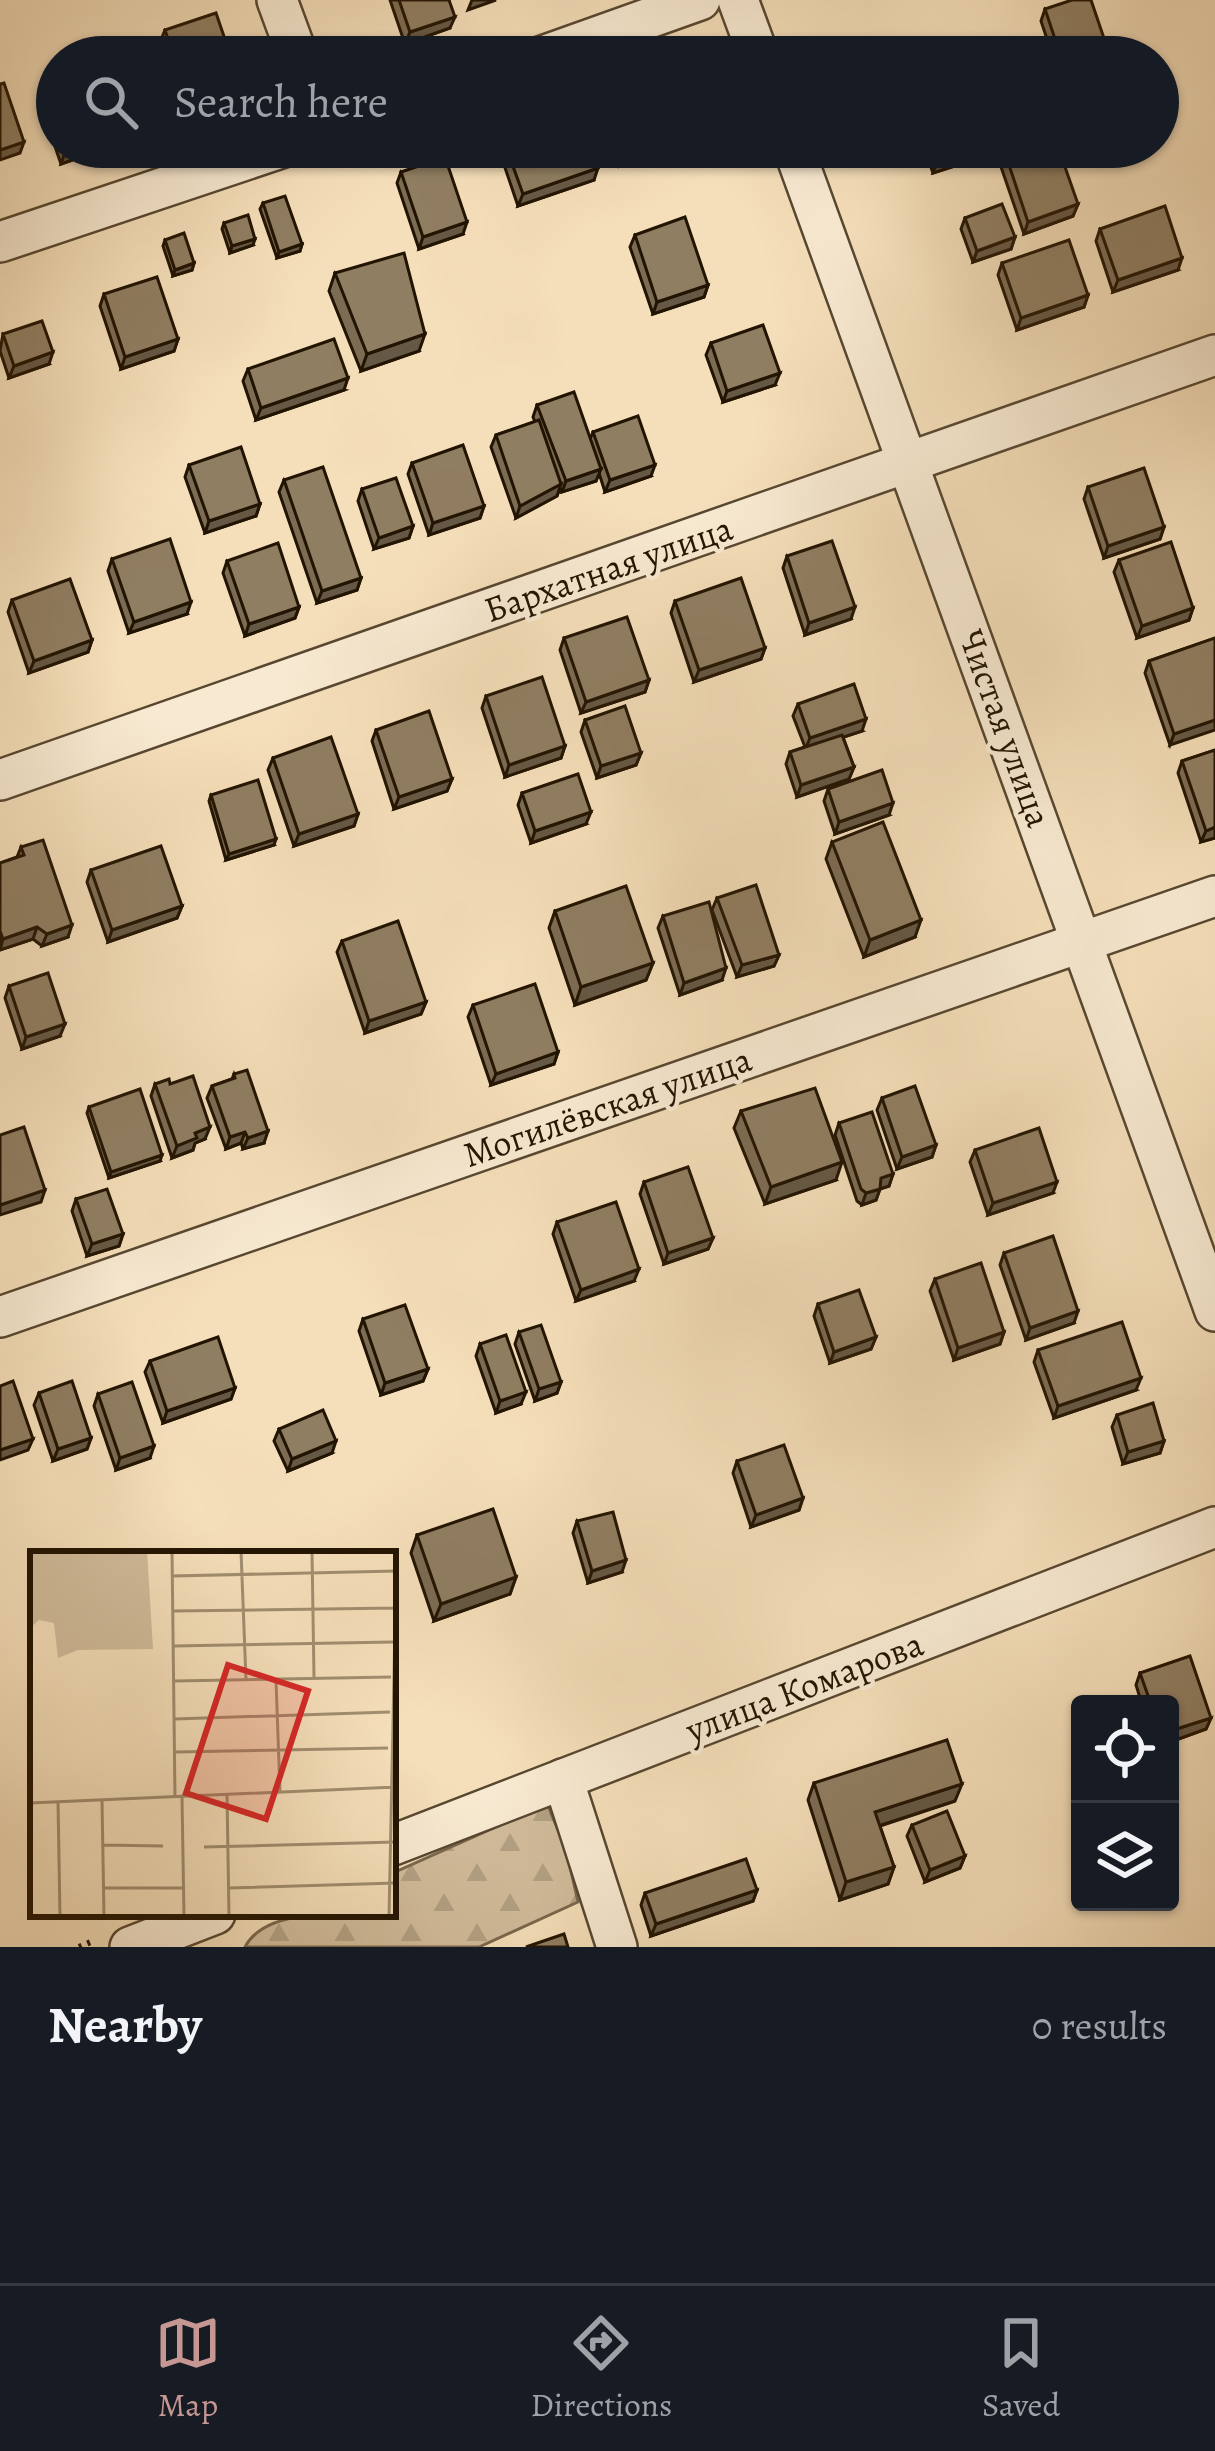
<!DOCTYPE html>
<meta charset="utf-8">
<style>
:root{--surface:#171b24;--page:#20242c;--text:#f1f3f6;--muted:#9ea1a6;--line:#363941;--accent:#c59692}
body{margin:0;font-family:Alegreya,serif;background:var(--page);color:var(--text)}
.controls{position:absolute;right:36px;bottom:36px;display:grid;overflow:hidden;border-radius:12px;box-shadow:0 3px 9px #0004}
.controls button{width:108px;height:108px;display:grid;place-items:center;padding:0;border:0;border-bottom:3px solid var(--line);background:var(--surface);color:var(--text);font:60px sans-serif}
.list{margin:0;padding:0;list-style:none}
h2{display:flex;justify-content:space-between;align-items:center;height:156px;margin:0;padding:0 48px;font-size:51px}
h2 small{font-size:39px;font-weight:400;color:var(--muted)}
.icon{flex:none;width:66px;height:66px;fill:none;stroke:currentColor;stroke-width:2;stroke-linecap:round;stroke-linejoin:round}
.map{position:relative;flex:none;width:1215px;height:1947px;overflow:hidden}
.search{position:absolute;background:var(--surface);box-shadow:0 3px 9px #0004;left:36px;right:36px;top:36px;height:132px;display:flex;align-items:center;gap:30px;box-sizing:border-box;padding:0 42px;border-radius:66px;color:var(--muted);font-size:45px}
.sheet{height:336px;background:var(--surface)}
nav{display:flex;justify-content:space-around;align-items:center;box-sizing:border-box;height:168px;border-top:3px solid var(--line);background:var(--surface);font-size:33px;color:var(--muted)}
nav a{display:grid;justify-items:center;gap:6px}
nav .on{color:var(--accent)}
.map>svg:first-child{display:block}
</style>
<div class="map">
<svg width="1215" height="1947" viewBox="0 0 1215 1947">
<defs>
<pattern id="forest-firs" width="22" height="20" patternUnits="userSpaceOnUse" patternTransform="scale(3)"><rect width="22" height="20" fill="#d1bc9b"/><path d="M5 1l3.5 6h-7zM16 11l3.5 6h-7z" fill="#b3a184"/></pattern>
</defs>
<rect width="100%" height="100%" fill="#f5dfba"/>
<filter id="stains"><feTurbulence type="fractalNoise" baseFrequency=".00167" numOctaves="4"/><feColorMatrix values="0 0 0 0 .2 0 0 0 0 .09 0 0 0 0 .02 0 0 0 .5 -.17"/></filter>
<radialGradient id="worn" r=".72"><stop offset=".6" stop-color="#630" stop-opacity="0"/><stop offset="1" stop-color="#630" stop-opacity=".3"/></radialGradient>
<path fill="url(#forest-firs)" stroke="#7a684e" stroke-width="3" d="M547,1804L566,1849L578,1902L479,1947H245C267,1905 352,1914 393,1914V1873Z"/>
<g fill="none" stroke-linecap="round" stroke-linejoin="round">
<defs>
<g id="minor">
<polyline points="277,0 298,57"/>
<polyline points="738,0 759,57"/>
<polyline points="540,57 700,0"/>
<polyline points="793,147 1215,1311"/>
<polyline points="0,242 284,147"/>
<polyline points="0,780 1215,355"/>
<polyline points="0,1317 1215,896"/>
<polyline points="563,1779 617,1947"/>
<polyline points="393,1845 1215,1527"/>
<polyline points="130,1947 215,1914"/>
</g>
</defs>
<use href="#minor" stroke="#574730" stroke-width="44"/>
<polyline stroke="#221402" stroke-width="6" stroke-dasharray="3 6" stroke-linecap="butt" points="79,1947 93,1941"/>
<use href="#minor" stroke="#f8ead2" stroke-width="39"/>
</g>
<g fill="#7c6c54" stroke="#221402" stroke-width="3">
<polygon points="390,0 449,0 450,28 405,44"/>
<polygon points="1045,9 1108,57 1053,57 1041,21"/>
<polygon points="165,30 231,57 165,57 160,42"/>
<polygon points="57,92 57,147 101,147 100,150 61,164 42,108 46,96"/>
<polygon points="502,147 591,147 594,180 518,206 500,153"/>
<polygon points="614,147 676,147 620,166"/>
<polygon points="924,147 969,147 972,155 970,161 933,173"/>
<polygon points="1004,150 1078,204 1073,216 1024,234 999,161"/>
<polygon points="401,172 463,234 419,249 397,183"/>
<polygon points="263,203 302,244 300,251 277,258 260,209"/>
<polygon points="965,218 1015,237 1011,249 973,262 961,229"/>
<polygon points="224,223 253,245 230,253 222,229"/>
<polygon points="1100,229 1178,270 1113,292 1096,241"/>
<polygon points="635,235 708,285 704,297 653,314 630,247"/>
<polygon points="165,240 194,263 192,270 173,276 163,246"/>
<polygon points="1002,263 1088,295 1084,307 1017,330 998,275"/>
<polygon points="335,273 419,351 361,371 329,291"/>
<polygon points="104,294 178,339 174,351 121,369 100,306"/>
<polygon points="3,334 49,364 9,378 0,351"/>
<polygon points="711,343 775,385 723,402 706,355"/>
<polygon points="248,369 344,390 256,420 243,381"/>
<polygon points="537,405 590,439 593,432 651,476 605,492 599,473 596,481 562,492 560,488 557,496 516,518 491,447 496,435 535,422 533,417"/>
<polygon points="412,463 484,506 480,518 429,535 408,474"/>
<polygon points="189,465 260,504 256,516 205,533 185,477"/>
<polygon points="284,480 361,578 357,590 317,603 279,492"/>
<polygon points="1088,487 1164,527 1160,539 1104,558 1084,499"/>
<polygon points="362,489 413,526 409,538 374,549 358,501"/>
<polygon points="787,556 851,619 805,635 783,568"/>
<polygon points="112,559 187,614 129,633 108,571"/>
<polygon points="1119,560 1193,608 1189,620 1137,638 1114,572"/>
<polygon points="227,561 299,607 295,618 245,636 223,573"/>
<polygon points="12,600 92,640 88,652 29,673 8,612"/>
<polygon points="675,601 765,648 761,659 694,682 671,613"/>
<polygon points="564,638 649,680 645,692 581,713 560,650"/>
<polygon points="1215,638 1170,745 1145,673 1149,661"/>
<polygon points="486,696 565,746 561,758 505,777 482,708"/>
<polygon points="798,704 862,731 843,737 854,767 849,779 797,797 786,764 790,752 805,747 793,716"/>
<polygon points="585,720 641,753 636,765 597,778 581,732"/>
<polygon points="376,730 452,779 447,791 394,809 372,741"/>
<polygon points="1215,750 1215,838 1201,842 1178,773 1182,761"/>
<polygon points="273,758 358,814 354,826 294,846 268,770"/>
<polygon points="828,789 889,815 835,834 824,801"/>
<polygon points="522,793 586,824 531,843 518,805"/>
<polygon points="211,795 274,845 226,860 209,801"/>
<polygon points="832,842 915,937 864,957 826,859"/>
<polygon points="21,847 68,937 42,946 33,939 0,950 0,863 17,857"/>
<polygon points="91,870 182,906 177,918 108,942 87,882"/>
<polygon points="717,898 779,955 774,966 737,977 712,910"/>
<polygon points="555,911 653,963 646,980 575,1005 549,928"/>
<polygon points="663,916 722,980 680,995 658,928"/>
<polygon points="342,941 426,1002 421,1014 365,1033 337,952"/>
<polygon points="9,986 60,1036 22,1049 5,998"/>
<polygon points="473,1005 558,1052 554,1064 491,1085 468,1017"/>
<polygon points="234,1074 264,1143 243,1149 241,1143 226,1149 207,1098 212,1086 232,1079"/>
<polygon points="155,1084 205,1139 195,1143 193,1150 172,1158 151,1096"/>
<polygon points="882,1098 936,1145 932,1157 897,1169 877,1110"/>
<polygon points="89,1107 160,1161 109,1178 87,1113"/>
<polygon points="741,1111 836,1180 765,1204 734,1128"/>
<polygon points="839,1123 893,1174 889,1186 880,1189 876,1200 862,1205 857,1201 835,1135"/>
<polygon points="975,1150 1053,1193 988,1215 970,1162"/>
<polygon points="644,1182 713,1238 708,1249 664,1264 640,1194"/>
<polygon points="76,1199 123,1234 119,1246 87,1256 72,1211"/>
<polygon points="557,1222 634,1281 576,1301 553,1234"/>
<polygon points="1004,1253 1074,1323 1026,1340 1000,1265"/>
<polygon points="935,1279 1004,1332 1000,1344 954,1360 930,1291"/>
<polygon points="818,1304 876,1337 871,1349 830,1363 814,1316"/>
<polygon points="363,1319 428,1369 423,1381 381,1395 359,1331"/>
<polygon points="519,1332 561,1382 557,1393 535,1401 515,1344"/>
<polygon points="480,1344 521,1404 496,1413 476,1356"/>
<polygon points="1038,1350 1136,1390 1054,1418 1034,1362"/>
<polygon points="150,1361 235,1388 231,1399 163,1423 145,1372"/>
<polygon points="39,1393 91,1438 87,1449 53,1461 34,1405"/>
<polygon points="98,1394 150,1458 116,1470 94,1406"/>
<polygon points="1117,1415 1164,1441 1160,1453 1123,1464 1112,1427"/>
<polygon points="279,1429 332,1453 288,1471 274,1441"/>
<polygon points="737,1461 803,1498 799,1510 751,1527 733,1473"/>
<polygon points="577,1521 622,1572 588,1583 573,1533"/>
<polygon points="417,1535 516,1577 510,1594 434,1621 411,1553"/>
<polygon points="1140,1673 1211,1718 1206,1729 1170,1742 1170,1704 1142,1704 1136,1685"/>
<polygon points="814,1783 955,1801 880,1826 894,1867 888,1884 840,1900 808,1800"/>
<polygon points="912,1825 965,1856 960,1868 925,1882 907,1836"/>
<polygon points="757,1890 753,1901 651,1936 641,1905 645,1893"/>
</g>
<g fill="#655845" stroke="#221402" stroke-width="3">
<polygon points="472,0 496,0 468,10"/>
<polygon points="455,17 450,28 405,44 410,32"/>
<polygon points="24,142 20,153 0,160 0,150"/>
<polygon points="79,147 101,147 100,150 61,164 65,152"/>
<polygon points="646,147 676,147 620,166 624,154"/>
<polygon points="972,155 970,161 933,173 935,167"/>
<polygon points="598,168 594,180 518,206 523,194"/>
<polygon points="1078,204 1073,216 1024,234 1028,222"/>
<polygon points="467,222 463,234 419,249 423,237"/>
<polygon points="1015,237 1011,249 973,262 977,251"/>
<polygon points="255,239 253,245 230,253 232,246"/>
<polygon points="302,244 300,251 277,258 279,252"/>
<polygon points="1182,258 1178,270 1113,292 1118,280"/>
<polygon points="194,263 192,270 173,276 175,270"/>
<polygon points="708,285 704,297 653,314 657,302"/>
<polygon points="1088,295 1084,307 1017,330 1021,318"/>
<polygon points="425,334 419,351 361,371 367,354"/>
<polygon points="178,339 174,351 121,369 125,357"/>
<polygon points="53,352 49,364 9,378 14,366"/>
<polygon points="780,373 775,385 723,402 727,391"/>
<polygon points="348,378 344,390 256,420 261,408"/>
<polygon points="655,465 651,476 605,492 610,480"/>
<polygon points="601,469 596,481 562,492 566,481"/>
<polygon points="561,484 557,496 516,518 520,506"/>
<polygon points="260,504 256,516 205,533 209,521"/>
<polygon points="484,506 480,518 429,535 433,523"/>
<polygon points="413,526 409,538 374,549 379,538"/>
<polygon points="1164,527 1160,539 1104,558 1108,546"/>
<polygon points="361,578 357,590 317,603 322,591"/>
<polygon points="191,602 187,614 129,633 134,622"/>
<polygon points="299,607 295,618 245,636 249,624"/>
<polygon points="855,607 851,619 805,635 809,623"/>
<polygon points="1193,608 1189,620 1137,638 1142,626"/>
<polygon points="92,640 88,652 29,673 34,661"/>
<polygon points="765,648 761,659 694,682 699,670"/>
<polygon points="649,680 645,692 581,713 586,702"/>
<polygon points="866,719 862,731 805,750 810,738"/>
<polygon points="1215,720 1215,730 1170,745 1174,734"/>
<polygon points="565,746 561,758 505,777 509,765"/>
<polygon points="641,753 636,765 597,778 601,766"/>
<polygon points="854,767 849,779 797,797 801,785"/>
<polygon points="452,779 447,791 394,809 399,797"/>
<polygon points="893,803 889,815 835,834 839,822"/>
<polygon points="591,812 586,824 531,843 535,831"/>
<polygon points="358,814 354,826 294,846 299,834"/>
<polygon points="1215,827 1215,838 1201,842 1206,831"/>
<polygon points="276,839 274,845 226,860 229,854"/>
<polygon points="182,906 177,918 108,942 112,930"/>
<polygon points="921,920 915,937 864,957 870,940"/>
<polygon points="72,925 68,937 42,946 47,934"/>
<polygon points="37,927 33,939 0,950 3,939"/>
<polygon points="779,955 774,966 737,977 742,965"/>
<polygon points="653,963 646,980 575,1005 581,987"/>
<polygon points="726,968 722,980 680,995 684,983"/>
<polygon points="426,1002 421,1014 365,1033 369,1021"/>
<polygon points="65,1024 60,1036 22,1049 26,1037"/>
<polygon points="558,1052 554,1064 491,1085 496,1074"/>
<polygon points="210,1127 205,1139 195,1143 193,1150 172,1158 177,1146 195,1133"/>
<polygon points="268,1131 264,1143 243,1149 248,1138"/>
<polygon points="245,1132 241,1143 226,1149 230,1137"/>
<polygon points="936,1145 932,1157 897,1169 902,1157"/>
<polygon points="162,1155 160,1161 109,1178 111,1172"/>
<polygon points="842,1162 836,1180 765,1204 771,1187"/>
<polygon points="893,1174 889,1186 877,1190 881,1178"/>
<polygon points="1057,1182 1053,1193 988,1215 993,1203"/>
<polygon points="880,1189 876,1200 862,1205 866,1193"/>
<polygon points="45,1190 41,1202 0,1215 0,1205"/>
<polygon points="123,1234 119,1246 87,1256 92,1244"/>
<polygon points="713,1238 708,1249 664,1264 668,1253"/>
<polygon points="639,1269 634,1281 576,1301 581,1290"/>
<polygon points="1078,1311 1074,1323 1026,1340 1030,1328"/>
<polygon points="1004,1332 1000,1344 954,1360 958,1348"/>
<polygon points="876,1337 871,1349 830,1363 834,1352"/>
<polygon points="428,1369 423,1381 381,1395 385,1383"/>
<polygon points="1141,1378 1136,1390 1054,1418 1058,1406"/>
<polygon points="561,1382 557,1393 535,1401 539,1389"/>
<polygon points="235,1388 231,1399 163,1423 167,1411"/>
<polygon points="526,1392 521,1404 496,1413 500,1401"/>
<polygon points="91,1438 87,1449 53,1461 58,1449"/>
<polygon points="33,1439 28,1450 0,1460 0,1450"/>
<polygon points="336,1441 332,1453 288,1471 292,1459"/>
<polygon points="1164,1441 1160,1453 1123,1464 1128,1452"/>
<polygon points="154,1446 150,1458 116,1470 120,1458"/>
<polygon points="803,1498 799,1510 751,1527 756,1515"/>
<polygon points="626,1560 622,1572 588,1583 592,1571"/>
<polygon points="516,1577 510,1594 434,1621 441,1604"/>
<polygon points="1211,1718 1206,1729 1170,1742 1170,1731"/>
<polygon points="962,1784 955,1801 869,1829 875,1812"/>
<polygon points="965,1856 960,1868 925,1882 930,1870"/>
<polygon points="894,1867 888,1884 840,1900 846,1882"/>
<polygon points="757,1890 753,1901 651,1936 656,1924"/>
</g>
<g fill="#907e62" stroke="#221402" stroke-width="3">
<polygon points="399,0 449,0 455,17 410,32"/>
<polygon points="1072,0 1091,0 1109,53 1097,57 1061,57 1045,9"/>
<polygon points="216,13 231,57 174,57 165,30"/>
<polygon points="4,83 24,142 0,150 0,84"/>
<polygon points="57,92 57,128 46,96"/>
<polygon points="506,147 591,147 598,168 523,194"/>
<polygon points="622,147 646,147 624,154"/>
<polygon points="928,147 969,147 972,155 935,167"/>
<polygon points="1011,147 1058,147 1078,204 1028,222 1004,150"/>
<polygon points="445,157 467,222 423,237 401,172"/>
<polygon points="285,196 302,244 279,252 263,203"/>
<polygon points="1002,204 1015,237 977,251 965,218"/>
<polygon points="1165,206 1182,258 1118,280 1100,229"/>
<polygon points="248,215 255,239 232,246 224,223"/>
<polygon points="685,217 708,285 657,302 635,235"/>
<polygon points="184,233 194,263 175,270 165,240"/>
<polygon points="1069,240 1088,295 1021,318 1002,263"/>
<polygon points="404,253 425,334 367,354 335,273"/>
<polygon points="157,277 178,339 125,357 104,294"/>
<polygon points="42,321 53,352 14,366 3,334"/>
<polygon points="763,325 780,373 727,391 711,343"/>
<polygon points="334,339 348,378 261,408 248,369"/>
<polygon points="574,392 601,469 566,481 537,405"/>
<polygon points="638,416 655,465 610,480 593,432"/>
<polygon points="539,420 561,484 520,506 496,435"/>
<polygon points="463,445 484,506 433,523 412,463"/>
<polygon points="241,447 260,504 209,521 189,465"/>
<polygon points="323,467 361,578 322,591 284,480"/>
<polygon points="1144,468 1164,527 1108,546 1088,487"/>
<polygon points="396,478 413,526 379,538 362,489"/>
<polygon points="170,539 191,602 134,622 112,559"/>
<polygon points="832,541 855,607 809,623 787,556"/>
<polygon points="1171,542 1193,608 1142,626 1119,560"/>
<polygon points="278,543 299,607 249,624 227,561"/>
<polygon points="741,578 765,648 699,670 675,601"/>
<polygon points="70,579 92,640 34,661 12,600"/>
<polygon points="627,617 649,680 586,702 564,638"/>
<polygon points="1215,638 1215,720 1174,734 1149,661"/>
<polygon points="542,677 565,746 509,765 486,696"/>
<polygon points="854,684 866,719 810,738 798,704"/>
<polygon points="625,706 641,753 601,766 585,720"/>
<polygon points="429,711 452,779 399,797 376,730"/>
<polygon points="842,735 854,767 801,785 790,752"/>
<polygon points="331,737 358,814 299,834 273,758"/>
<polygon points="1215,750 1215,827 1206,831 1182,761"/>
<polygon points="882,770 893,803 839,822 828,789"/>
<polygon points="578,774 591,812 535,831 522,793"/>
<polygon points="258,780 276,839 229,854 211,795"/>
<polygon points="883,822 921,920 870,940 832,842"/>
<polygon points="43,840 72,925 47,934 37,927 3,939 0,931 0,863 24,855 21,847"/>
<polygon points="161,846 182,906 112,930 91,870"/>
<polygon points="756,885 779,955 742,965 717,898"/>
<polygon points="626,886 653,963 581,987 555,911"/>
<polygon points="709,902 726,968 684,983 663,916"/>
<polygon points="398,921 426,1002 369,1021 342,941"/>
<polygon points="48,973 65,1024 26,1037 9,986"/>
<polygon points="535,984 558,1052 496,1074 473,1005"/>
<polygon points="247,1070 268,1131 248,1138 245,1132 230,1137 212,1086 235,1078 234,1074"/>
<polygon points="193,1076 210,1127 195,1133 197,1138 177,1146 155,1084 169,1079 170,1084"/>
<polygon points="915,1086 936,1145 902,1157 882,1098"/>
<polygon points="815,1088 842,1162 771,1187 741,1111"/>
<polygon points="140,1089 162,1155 111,1172 89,1107"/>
<polygon points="872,1112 893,1174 881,1178 880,1189 866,1193 861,1189 839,1123"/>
<polygon points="24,1127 45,1190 0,1205 0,1135"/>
<polygon points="1039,1128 1057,1182 993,1203 975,1150"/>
<polygon points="688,1167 713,1238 668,1253 644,1182"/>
<polygon points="107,1189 123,1234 92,1244 76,1199"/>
<polygon points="616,1202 639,1269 581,1290 557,1222"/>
<polygon points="1053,1236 1078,1311 1030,1328 1004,1253"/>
<polygon points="981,1263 1004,1332 958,1348 935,1279"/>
<polygon points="859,1290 876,1337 834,1352 818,1304"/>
<polygon points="405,1305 428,1369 385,1383 363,1319"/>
<polygon points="1122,1322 1141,1378 1058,1406 1038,1350"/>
<polygon points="541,1325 561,1382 539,1389 519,1332"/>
<polygon points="506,1335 526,1392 500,1401 480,1344"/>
<polygon points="218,1337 235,1388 167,1411 150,1361"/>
<polygon points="13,1381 33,1439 0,1450 0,1386"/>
<polygon points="72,1381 91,1438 58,1449 39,1393"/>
<polygon points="132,1382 154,1446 120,1458 98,1394"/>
<polygon points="1153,1403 1164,1441 1128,1452 1117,1415"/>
<polygon points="323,1410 336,1441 292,1459 279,1429"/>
<polygon points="784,1445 803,1498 756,1515 737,1461"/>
<polygon points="493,1509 516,1577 441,1604 417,1535"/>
<polygon points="613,1512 626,1560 592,1571 577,1521"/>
<polygon points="1190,1656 1211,1718 1170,1731 1170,1704 1151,1704 1140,1673"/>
<polygon points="947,1740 962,1784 875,1812 894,1867 846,1882 814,1783"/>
<polygon points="947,1811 965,1856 930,1870 912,1825"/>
<polygon points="746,1859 757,1890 656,1924 645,1893"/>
<polygon points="564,1934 568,1947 526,1947"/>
</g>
<g text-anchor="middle" stroke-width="9" stroke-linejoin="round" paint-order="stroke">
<g font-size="36" fill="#221402" stroke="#f8ead2">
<text transform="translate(608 568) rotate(-19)" y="13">Бархатная улица</text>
<text transform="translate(1006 728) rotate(70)" y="13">Чистая улица</text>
<text transform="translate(607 1106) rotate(-19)" y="13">Могилёвская улица</text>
<text transform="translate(804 1686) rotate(-21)" y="13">улица Комарова</text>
</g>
</g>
<g transform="translate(30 1551)">
<rect width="366" height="366" fill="#f5dfba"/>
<path d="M0,0H117L123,98L48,99L28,107L24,72L9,69L0,77Z" fill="#d1bc9b"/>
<path fill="none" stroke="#a18e70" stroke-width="3" d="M142,0L145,246M211,0L216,129M282,0L284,127M142,25L366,20M143,60L365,57M144,95L363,91M145,130L361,126M246,130L250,240M145,168L360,161M146,201L358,197M197,243L199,366M152,246L154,366M72,249L74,366M28,250L30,366M0,252L366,236M73,294L133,295M174,296L366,291M74,337H153M198,337L366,332M359,366L366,26"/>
<path fill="#d62828" fill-opacity="0.15" stroke="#d62828" stroke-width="6" d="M198,114L278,140L236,268L156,242Z"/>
<rect width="366" height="366" fill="none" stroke="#221402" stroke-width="6"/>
</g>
<rect width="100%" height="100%" filter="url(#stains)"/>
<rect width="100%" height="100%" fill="url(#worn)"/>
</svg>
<div class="controls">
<button><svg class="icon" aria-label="locate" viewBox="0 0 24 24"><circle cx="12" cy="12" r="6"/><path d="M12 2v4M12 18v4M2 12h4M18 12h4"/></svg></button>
<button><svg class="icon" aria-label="layers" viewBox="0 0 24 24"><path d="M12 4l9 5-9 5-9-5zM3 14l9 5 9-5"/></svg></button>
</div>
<div class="search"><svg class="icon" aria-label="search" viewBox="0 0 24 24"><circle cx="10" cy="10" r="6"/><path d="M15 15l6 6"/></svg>Search here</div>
</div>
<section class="sheet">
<h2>Nearby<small>0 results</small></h2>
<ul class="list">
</ul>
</section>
<nav>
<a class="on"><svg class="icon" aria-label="map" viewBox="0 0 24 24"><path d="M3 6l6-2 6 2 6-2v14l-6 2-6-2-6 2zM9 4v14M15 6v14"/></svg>Map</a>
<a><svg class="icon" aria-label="directions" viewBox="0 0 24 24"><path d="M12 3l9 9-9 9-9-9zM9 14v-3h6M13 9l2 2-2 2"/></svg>Directions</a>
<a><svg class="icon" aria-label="saved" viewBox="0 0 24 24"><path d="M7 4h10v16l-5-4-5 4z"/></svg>Saved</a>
</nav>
